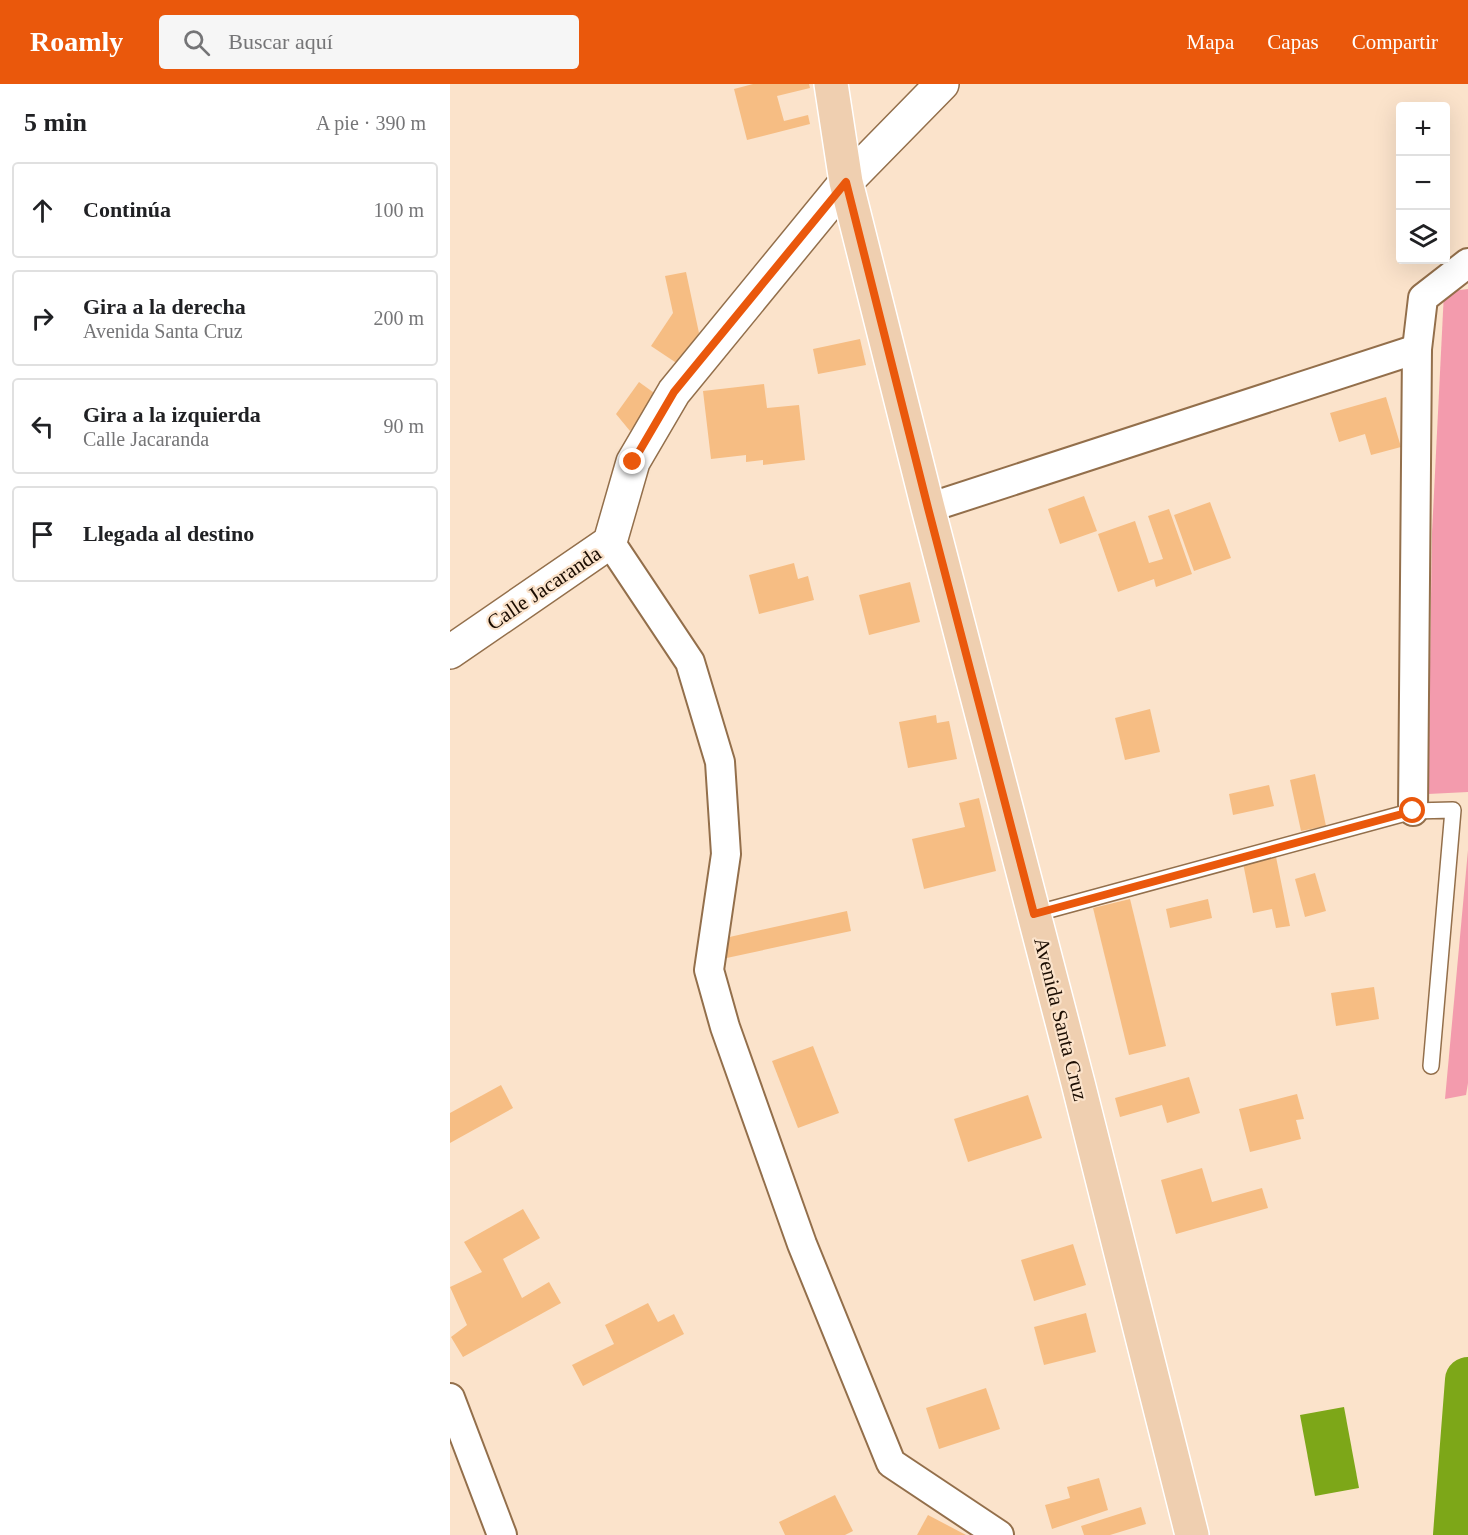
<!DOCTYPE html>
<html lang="es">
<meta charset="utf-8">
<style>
:root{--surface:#fff;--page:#f6f6f6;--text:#202124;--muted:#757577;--line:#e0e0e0;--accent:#ea580c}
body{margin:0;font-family:Georgia,serif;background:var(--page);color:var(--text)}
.controls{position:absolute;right:18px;top:18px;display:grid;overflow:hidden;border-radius:6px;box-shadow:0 6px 24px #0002}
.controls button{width:54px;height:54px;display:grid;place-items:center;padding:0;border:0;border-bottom:2px solid var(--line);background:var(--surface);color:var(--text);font:30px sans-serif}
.stop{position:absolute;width:18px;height:18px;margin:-14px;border:4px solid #ea580c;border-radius:50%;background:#fff}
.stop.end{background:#ea580c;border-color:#fff;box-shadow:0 2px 6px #0008}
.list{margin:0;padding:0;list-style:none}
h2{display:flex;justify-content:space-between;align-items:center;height:78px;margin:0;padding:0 24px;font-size:26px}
h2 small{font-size:20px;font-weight:400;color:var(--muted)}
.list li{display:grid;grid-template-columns:39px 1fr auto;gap:18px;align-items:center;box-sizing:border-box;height:96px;margin:0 12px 12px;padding:0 12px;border:2px solid var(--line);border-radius:6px}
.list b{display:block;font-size:22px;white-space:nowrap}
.list p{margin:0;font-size:20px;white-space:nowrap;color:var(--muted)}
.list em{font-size:20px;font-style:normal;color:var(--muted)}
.icon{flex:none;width:33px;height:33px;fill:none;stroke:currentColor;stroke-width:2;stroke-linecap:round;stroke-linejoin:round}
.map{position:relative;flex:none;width:1018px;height:1451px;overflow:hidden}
header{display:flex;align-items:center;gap:36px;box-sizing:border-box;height:84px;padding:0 30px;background:var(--accent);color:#fff}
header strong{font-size:28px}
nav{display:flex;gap:33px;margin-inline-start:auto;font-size:21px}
.search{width:420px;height:54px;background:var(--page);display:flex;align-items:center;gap:15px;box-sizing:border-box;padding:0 21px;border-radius:6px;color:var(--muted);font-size:22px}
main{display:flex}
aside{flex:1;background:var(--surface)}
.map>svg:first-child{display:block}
</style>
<header>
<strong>Roamly</strong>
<div class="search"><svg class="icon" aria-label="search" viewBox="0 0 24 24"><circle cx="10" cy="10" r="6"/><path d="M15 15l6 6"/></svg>Buscar aquí</div>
<nav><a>Mapa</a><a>Capas</a><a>Compartir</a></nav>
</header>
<main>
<aside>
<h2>5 min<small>A pie · 390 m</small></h2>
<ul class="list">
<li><svg class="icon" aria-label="ahead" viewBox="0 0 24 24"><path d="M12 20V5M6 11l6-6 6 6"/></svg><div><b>Continúa</b></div><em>100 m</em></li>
<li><svg class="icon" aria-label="right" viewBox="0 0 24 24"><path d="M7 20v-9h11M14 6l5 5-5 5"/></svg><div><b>Gira a la derecha</b><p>Avenida Santa Cruz</p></div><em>200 m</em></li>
<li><svg class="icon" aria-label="left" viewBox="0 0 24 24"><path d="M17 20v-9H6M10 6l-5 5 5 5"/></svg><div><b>Gira a la izquierda</b><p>Calle Jacaranda</p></div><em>90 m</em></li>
<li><svg class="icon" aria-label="arrive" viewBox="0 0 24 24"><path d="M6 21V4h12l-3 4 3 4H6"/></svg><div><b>Llegada al destino</b></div></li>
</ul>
</aside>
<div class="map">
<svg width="1018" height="1451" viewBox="0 0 1018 1451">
<rect width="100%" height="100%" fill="#fbe3cb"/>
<g fill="#f39bad">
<polygon points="1018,205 1018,708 978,710 982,449 994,208"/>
<polygon points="1018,766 1018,999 1016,1011 995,1015"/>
</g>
<polygon fill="#7da718" points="894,1323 909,1404 865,1412 850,1331"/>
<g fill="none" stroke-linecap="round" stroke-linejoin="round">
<polyline stroke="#7da718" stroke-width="46" points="1006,1451 1018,1296"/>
</g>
<g fill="#f6bd83">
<polygon points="303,0 359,0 360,4 327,12 334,37 358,31 360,40 297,56 284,5"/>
<polygon points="236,188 249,249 228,280 201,262 223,229 215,192"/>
<polygon points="410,255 416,281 368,290 363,265"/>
<polygon points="189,298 207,311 180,347 166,330"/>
<polygon points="314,300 317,324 349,321 355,376 313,381 313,376 296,378 296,371 261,375 253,307"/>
<polygon points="936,313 951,363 921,371 915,350 889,358 880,329"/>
<polygon points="634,412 647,447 610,460 598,425"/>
<polygon points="760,418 781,474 744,487 724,431"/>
<polygon points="719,425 742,490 706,503 704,495 668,508 648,450 685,437 699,479 713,475 698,432"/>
<polygon points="344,479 348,495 358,492 364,516 309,530 299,491"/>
<polygon points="460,498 470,538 419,551 409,511"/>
<polygon points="700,625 710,668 675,676 665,634"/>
<polygon points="486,631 487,639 499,637 507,675 458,684 449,638"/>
<polygon points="865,690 876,742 851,747 840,696"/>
<polygon points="819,701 824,722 783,731 779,710"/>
<polygon points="529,714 546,787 474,805 462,755 515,743 509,719"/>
<polygon points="826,773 840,842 826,844 822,825 803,829 793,779"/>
<polygon points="865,789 876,827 855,833 845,795"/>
<polygon points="680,815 716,962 679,971 643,824"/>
<polygon points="758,815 762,834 720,844 716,825"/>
<polygon points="397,827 401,847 272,875 275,854"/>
<polygon points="924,903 929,935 886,942 881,909"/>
<polygon points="363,962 389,1029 348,1044 322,977"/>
<polygon points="739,993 750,1029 717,1039 712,1021 670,1033 665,1014"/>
<polygon points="51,1001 63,1024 0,1059 0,1029"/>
<polygon points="847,1010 854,1035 846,1036 851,1055 800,1068 789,1025"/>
<polygon points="578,1011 592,1054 518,1078 504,1035"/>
<polygon points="752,1084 762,1118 812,1104 818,1124 726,1150 711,1096"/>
<polygon points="73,1125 90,1154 53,1175 72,1214 99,1198 111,1219 13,1273 1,1253 17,1241 0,1203 32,1188 14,1158"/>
<polygon points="623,1160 636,1201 584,1217 571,1176"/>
<polygon points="198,1219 208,1238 224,1230 234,1250 133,1302 122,1281 164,1260 155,1241"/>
<polygon points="636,1229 646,1268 594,1281 584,1243"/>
<polygon points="536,1304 550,1345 489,1365 476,1324"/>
<polygon points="649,1394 658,1426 602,1445 595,1421 620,1414 617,1403"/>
<polygon points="385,1411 403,1447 395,1451 335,1451 329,1438"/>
<polygon points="691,1423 696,1440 660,1451 634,1451 631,1442"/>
<polygon points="478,1431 516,1451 467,1451"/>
</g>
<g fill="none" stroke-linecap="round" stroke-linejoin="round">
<defs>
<polyline id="lane" points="584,830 963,727 1003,726 981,982"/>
<g id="street">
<polyline points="478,424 967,265"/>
<polyline points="160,458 240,578 270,678 276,770 259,886 275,943 352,1160 441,1379 549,1451"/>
<polyline points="963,727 967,265 973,214 1018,179"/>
<polyline points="0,1314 52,1451"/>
</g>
<polyline id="secondary" points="0,568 160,458 183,378 224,308 396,98 492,0"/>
<polyline id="primary" points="381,0 396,98 478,424 628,999 742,1451"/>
</defs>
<use href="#lane" stroke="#936f4b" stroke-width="18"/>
<use href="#street" stroke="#936f4b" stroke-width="32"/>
<use href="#secondary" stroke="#936f4b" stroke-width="36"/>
<use href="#primary" stroke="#fff" stroke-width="36"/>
<use href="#lane" stroke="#fff" stroke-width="15"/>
<use href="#street" stroke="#fff" stroke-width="28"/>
<use href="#secondary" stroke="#fff" stroke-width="33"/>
<use href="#primary" stroke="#efcfb0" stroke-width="33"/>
</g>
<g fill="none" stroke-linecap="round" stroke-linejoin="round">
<polyline stroke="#ea580c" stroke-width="8" points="183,378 224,308 396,98 478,424 584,830 963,727"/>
</g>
<g text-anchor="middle" stroke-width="4.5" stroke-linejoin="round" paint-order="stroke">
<g font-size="21" fill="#1b0d02" stroke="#fbe3cb">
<text transform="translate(94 504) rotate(-34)" y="7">Calle Jacaranda</text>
<text transform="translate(611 935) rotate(76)" y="7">Avenida Santa Cruz</text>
</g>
</g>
</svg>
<div class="controls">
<button>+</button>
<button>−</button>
<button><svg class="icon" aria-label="layers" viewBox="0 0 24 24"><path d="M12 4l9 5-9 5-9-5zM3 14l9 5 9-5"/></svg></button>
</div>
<div class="stop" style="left:963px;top:727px"></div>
<div class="stop end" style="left:183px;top:378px"></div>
</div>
</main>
